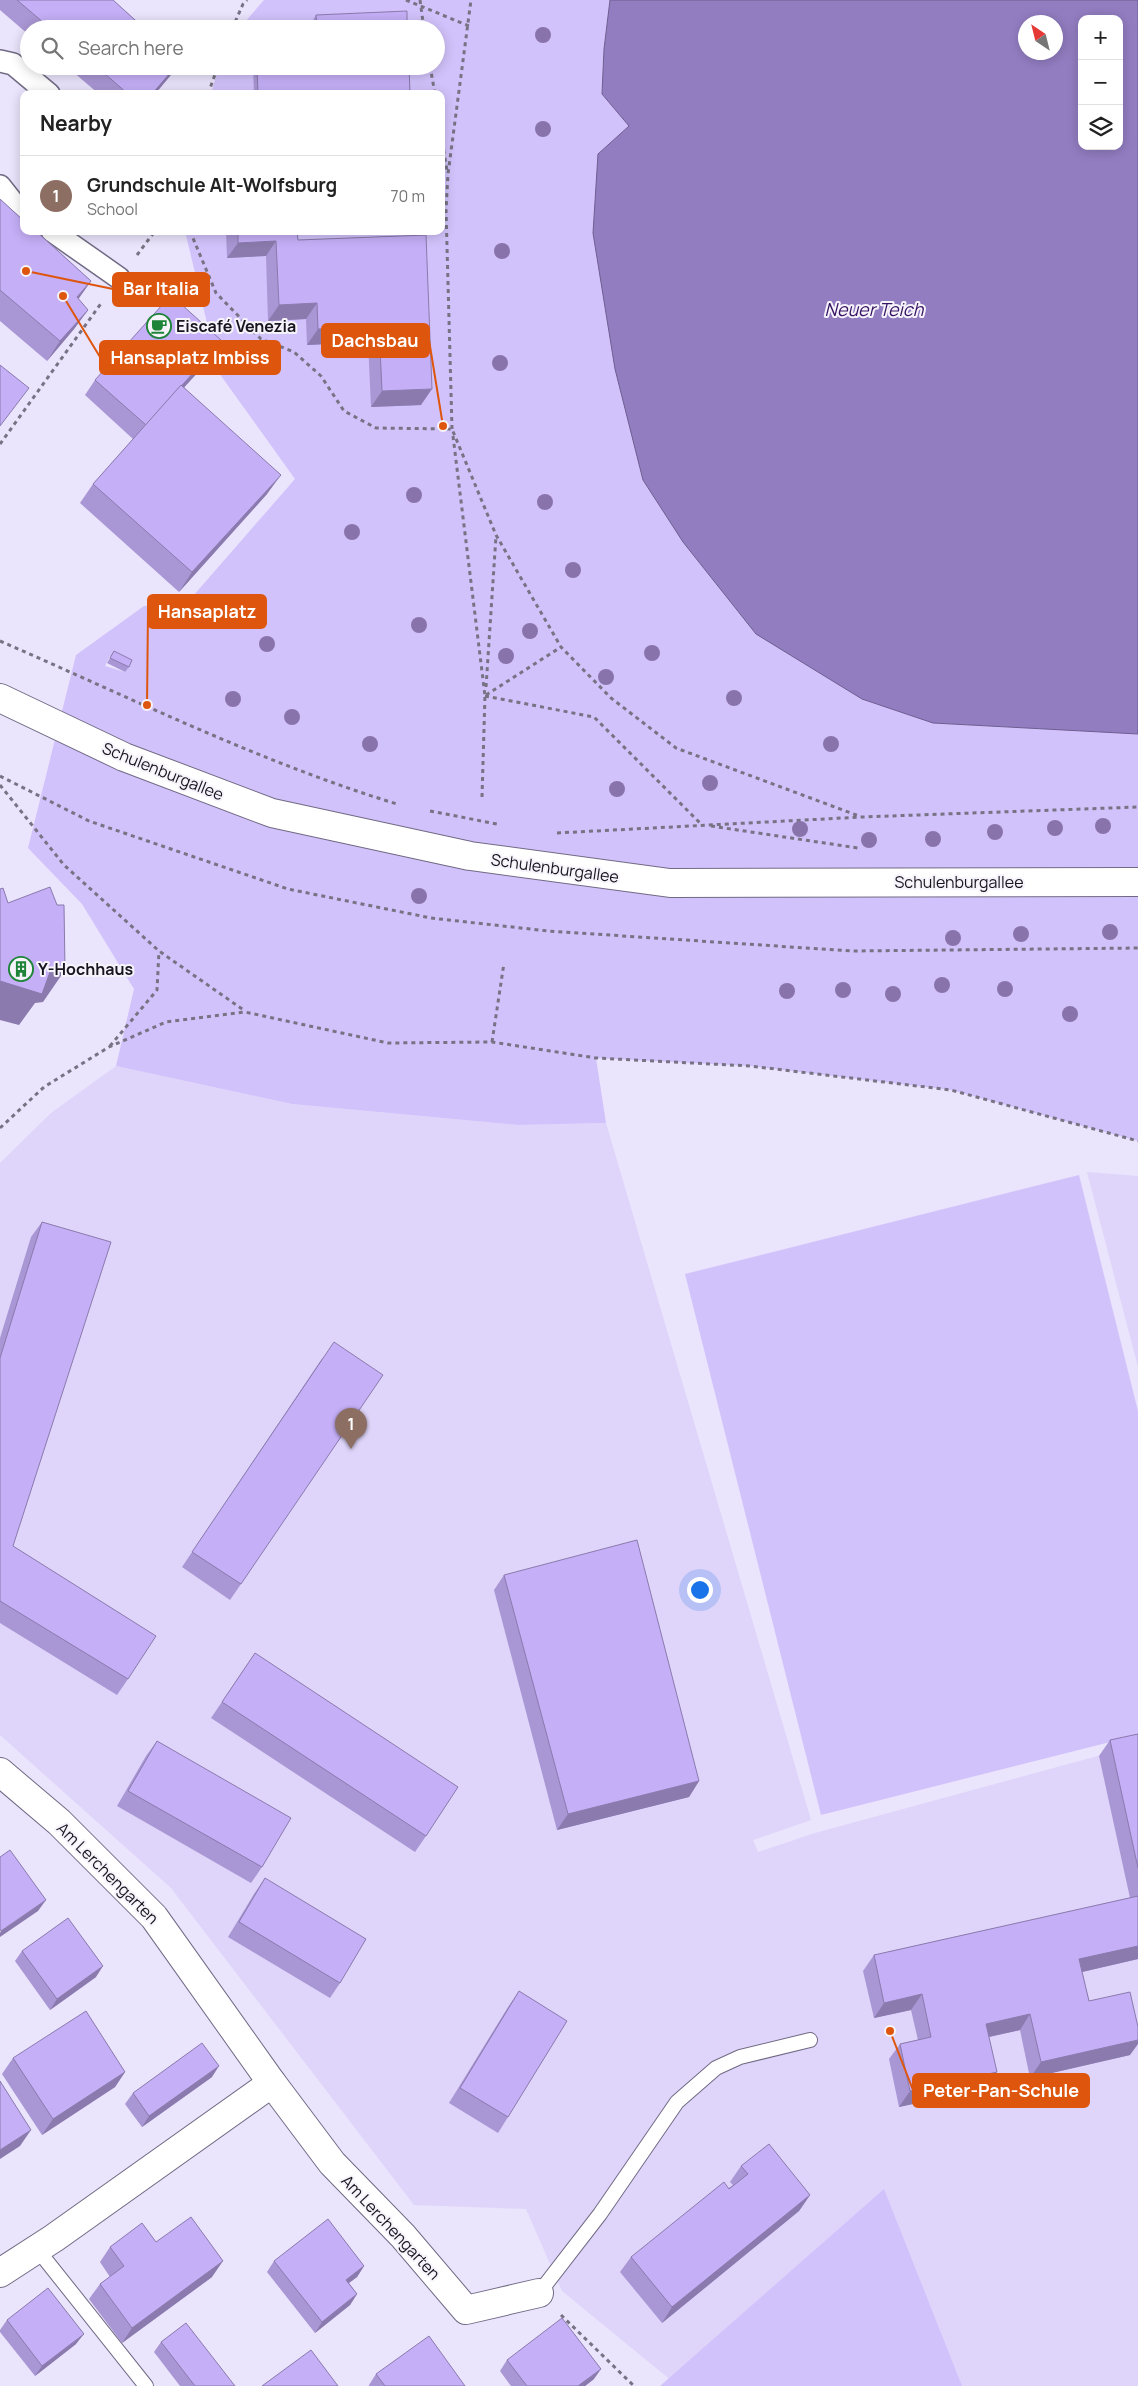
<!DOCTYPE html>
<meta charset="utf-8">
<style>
:root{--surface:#fff;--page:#f6f6f6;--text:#222;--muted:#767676;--line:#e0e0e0;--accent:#1a73e8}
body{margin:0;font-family:Manrope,sans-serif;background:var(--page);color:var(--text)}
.controls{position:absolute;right:15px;top:15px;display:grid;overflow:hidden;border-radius:10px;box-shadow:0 2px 12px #0003}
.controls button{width:45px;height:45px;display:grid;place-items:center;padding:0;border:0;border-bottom:1px solid var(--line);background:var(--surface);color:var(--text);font:25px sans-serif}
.compass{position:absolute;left:1018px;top:15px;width:45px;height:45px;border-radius:50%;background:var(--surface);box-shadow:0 2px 12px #0003;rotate:325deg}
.you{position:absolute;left:699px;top:1589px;width:18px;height:18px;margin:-12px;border:4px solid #fff;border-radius:50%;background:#1a73e8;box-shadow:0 0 0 8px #1a73e833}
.badge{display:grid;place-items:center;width:32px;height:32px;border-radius:50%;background:var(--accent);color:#fff;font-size:16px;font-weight:700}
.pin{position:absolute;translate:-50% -41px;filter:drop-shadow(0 1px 2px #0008)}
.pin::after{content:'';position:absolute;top:26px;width:18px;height:15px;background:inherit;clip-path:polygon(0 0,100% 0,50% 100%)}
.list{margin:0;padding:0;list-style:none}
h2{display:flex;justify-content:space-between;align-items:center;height:65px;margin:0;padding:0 20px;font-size:21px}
h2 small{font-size:16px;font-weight:400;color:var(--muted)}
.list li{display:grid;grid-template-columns:32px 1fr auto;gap:15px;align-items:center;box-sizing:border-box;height:80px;padding:0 20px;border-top:1px solid var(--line)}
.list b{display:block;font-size:19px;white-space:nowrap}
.list p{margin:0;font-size:16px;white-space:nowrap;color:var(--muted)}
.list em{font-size:16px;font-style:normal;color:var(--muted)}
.icon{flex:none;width:28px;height:28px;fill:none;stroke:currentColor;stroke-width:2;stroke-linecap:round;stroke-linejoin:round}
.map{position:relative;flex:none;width:1138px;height:2386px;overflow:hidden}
.search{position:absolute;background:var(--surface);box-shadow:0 2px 12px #0003;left:20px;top:20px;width:425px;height:55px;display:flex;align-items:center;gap:12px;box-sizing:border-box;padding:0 18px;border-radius:28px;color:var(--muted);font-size:19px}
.panel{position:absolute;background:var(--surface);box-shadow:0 2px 12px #0003;left:20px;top:90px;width:425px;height:145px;border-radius:10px}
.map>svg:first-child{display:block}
</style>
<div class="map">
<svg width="1138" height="2386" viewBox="0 0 1138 2386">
<rect width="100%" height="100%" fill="#eae4fc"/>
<g fill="#dfd5fa">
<polygon points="116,1066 292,1104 518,1125 606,1123 811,1820 753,1840 758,1852 815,1833 1138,1745 1138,2386 678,2386 562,2291 526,2209 414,2205 171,1888 0,1735 0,1163 51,1113"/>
<polygon points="1087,1172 1138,1176 1138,1367"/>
</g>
<g fill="#d2c2fb" fill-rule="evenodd">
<path d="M264,0H610L604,49L602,94L629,126L598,154L643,480L683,542L756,634L933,723L1138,734V1141L951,1090L750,1066L596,1058L606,1123L518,1125L292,1104L116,1066L134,989L82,904L28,848L76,655L144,606L186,604L295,479L219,373L185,231H441V94H211L219,66H436V29H239ZM110,656L128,665L125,672L105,666Z"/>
<polygon points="1079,1175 1138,1411 1138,1735 821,1815 685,1274"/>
<polygon points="884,2189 962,2386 660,2386"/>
</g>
<path fill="#927dc1" stroke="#6d5e91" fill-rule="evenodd" d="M610,0H1138V734L933,723L862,699L756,634L683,542L643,480L615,369L593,233L598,154L629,126L602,94L604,49ZM1082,19H1119V146H1082ZM1026,22H1056V52H1026Z"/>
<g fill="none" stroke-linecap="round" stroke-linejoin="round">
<defs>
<g id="service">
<polyline points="37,2249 146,2386"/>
<polyline points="539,2293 600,2214 677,2102 716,2068 740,2057 810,2040"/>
</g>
<g id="pedestrian">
<polyline points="0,61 13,64 49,94"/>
<polyline points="0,186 15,205 24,211"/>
<polyline points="52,231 119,278"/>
</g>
<g id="minor">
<polyline points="0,1772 59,1822 154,1917 272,2083 332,2163 403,2236 466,2310 539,2293"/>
<polyline points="0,2273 54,2238 272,2083"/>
</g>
<polyline id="tertiary" points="0,698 124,757 272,813 470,856 670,883 1138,882"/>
</defs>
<use href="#service" stroke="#716a84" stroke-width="16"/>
<use href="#pedestrian" stroke="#716a84" stroke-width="24"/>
<use href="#minor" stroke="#716a84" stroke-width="30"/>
<use href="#tertiary" stroke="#716a84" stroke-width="30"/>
<g stroke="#787384" stroke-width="3" stroke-dasharray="4 4" stroke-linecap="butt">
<polyline points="406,0 469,26"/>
<polyline points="420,0 424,29"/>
<polyline points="232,29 243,4 247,0"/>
<polyline points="430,66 435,94"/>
<polyline points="208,94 218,66"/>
<polyline points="441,134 447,171"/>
<polyline points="441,174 448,174"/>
<polyline points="190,231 216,293 261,339 294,352 321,376 344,411 376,428 452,429 496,535 561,647 611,698 676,748 859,816"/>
<polyline points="137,255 155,231"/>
<polyline points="452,429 446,210 448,174 471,0"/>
<polyline points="453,436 485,696"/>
<polyline points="0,444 102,302"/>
<path d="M0,641C131,698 260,762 397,804"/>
<polyline points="486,687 496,536"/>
<polyline points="486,695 561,647"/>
<polyline points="485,696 594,717 702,825"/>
<polyline points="0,776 89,821 288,889 431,918 548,931 852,951 1138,948"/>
<polyline points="0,785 64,865 159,951 245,1011"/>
<polyline points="482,797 485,695"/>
<polyline points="430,811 497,824"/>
<polyline points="711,826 858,848"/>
<polyline points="557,833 862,817 1138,807"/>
<polyline points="492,1042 504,963"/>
<polyline points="110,1046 157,990 159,951"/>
<polyline points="0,1128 44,1087 109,1047 166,1022 245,1012 388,1043 492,1042 596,1058 750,1066 951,1090 1138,1141"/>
<polyline points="561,2315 634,2386"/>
</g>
<use href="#service" stroke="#fff" stroke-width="14"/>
<use href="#pedestrian" stroke="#fff" stroke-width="21"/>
<use href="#minor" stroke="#fff" stroke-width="28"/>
<use href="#tertiary" stroke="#fff" stroke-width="28"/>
</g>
<g fill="#8973ab">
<circle cx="543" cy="35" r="8"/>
<circle cx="543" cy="129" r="8"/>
<circle cx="502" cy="251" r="8"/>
<circle cx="500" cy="363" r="8"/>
<circle cx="414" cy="495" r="8"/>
<circle cx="545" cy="502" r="8"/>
<circle cx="352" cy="532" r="8"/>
<circle cx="573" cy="570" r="8"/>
<circle cx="419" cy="625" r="8"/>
<circle cx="530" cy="631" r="8"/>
<circle cx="267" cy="644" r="8"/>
<circle cx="652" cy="653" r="8"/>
<circle cx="506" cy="656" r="8"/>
<circle cx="606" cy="677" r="8"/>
<circle cx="734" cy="698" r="8"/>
<circle cx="233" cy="699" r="8"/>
<circle cx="292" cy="717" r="8"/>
<circle cx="370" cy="744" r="8"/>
<circle cx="831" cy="744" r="8"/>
<circle cx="710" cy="783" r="8"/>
<circle cx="617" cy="789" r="8"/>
<circle cx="1103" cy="826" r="8"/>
<circle cx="1055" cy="828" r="8"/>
<circle cx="800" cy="829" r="8"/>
<circle cx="995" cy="832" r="8"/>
<circle cx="933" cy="839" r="8"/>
<circle cx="869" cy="840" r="8"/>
<circle cx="419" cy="896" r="8"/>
<circle cx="1110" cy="932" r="8"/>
<circle cx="1021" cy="934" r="8"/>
<circle cx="953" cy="938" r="8"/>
<circle cx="942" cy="985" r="8"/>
<circle cx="1005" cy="989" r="8"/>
<circle cx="843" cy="990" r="8"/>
<circle cx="787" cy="991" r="8"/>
<circle cx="893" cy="994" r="8"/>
<circle cx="1070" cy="1014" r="8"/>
</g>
<g fill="#a996d4">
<polygon points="0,0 113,0 145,29 29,29 29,35 0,10"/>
<polygon points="316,15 407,29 313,29 313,20"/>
<polygon points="66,66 177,66 170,76 155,94 99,94"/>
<polygon points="253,66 409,66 410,94 254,94"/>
<polygon points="0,199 91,281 78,299 88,310 74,329 47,361 0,321"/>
<polygon points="226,231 297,231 298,240 426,235 421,405 371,407 368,342 307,345 306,319 268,321 266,256 227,258"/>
<polygon points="212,357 184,387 267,494 179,592 80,503 93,484 133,439 85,395 95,380"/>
<polygon points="114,651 129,667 125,672 107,663"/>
<polygon points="42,1222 13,1546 128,1679 117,1695 0,1623 0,1338 31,1237"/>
<polygon points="323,1357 241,1584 230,1600 182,1567"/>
<polygon points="504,1575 699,1781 689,1797 557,1830 494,1590"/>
<polygon points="255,1653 426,1836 415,1852 211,1718"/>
<polygon points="1138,1734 1138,1959 1082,1972 1089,2001 1130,2055 1030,2078 1020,2030 989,2037 986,2088 899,2107 889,2059 900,2044 918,2040 911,2010 874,2018 863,1971 874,1955 1130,1898 1099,1756 1110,1740"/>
<polygon points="157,1741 262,1867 251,1883 117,1806 146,1756"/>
<polygon points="265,1878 340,1983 330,1998 228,1937 254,1894"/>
<polygon points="22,1951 96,1977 50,2010 15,1961"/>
<polygon points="519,1991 508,2117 498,2133 449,2103 508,2007"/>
<polygon points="13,2058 125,2072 115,2087 42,2135 2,2074"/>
<polygon points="212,2077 142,2127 125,2104 133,2093"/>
<polygon points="741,2166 810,2195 799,2211 662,2323 620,2272 631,2257 733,2185 730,2182"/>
<polygon points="156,2242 212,2277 122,2343 89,2299 100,2284 110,2277 100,2262 110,2247"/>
<polygon points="274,2261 364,2266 357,2277 349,2283 357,2294 350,2305 315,2333 267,2272"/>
<polygon points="7,2320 76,2344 35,2376 0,2332 0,2330"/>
<polygon points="161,2342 235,2386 180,2386 154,2352"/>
<polygon points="507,2360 594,2379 585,2386 511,2386 500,2371"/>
<polygon points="376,2374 465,2386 369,2386 369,2385"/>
</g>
<g fill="#8a7aad">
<polygon points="176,66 177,66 170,76 155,94 152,94"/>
<polygon points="276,241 266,256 227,258 238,243"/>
<polygon points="91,281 77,301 77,297"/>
<polygon points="317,303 306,319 268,321 279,305"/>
<polygon points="88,310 74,329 47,361 60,341"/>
<polygon points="379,327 368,342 307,345 318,329"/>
<polygon points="222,341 212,357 135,441 146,425"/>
<polygon points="432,389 421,405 371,407 382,391"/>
<polygon points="281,475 267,494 179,592 192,572"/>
<polygon points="65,970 43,1002 35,1003 19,1025 0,1020 0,981"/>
<polygon points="699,1781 689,1797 557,1830 568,1814"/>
<polygon points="46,1900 38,1911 0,1937 0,1933 1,1931"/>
<polygon points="1138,1946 1138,1959 1069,1975 1079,1959"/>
<polygon points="103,1966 96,1977 50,2010 57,1999"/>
<polygon points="922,1994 911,2010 874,2018 884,2003"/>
<polygon points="1030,2014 1020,2030 975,2040 986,2024"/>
<polygon points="1138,2040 1138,2044 1130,2055 1030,2078 1041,2062"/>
<polygon points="219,2066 212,2077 142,2127 149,2116"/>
<polygon points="125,2072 115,2087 42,2135 53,2119"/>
<polygon points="997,2072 986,2088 899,2107 910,2091"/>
<polygon points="31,2130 20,2146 0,2159 0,2150"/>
<polygon points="810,2195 799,2211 662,2323 672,2307"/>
<polygon points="223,2261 212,2277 122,2343 132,2328"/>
<polygon points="364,2266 357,2277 339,2290 346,2280"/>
<polygon points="357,2294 350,2305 315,2333 322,2322"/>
<polygon points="84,2334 76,2344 35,2376 42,2366"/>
<polygon points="601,2369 594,2379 585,2386 578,2386"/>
</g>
<g fill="#c5aff7" stroke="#8a7aad">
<polygon points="17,0 113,0 145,29 51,29"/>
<polygon points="407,11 407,29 317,29 316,15"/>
<polygon points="96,66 176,66 152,94 128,94"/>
<polygon points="257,66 409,66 410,94 258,94"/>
<polygon points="0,199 24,221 24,231 36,231 91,281 77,297 88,310 60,341 0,290"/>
<polygon points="238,231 297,231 298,240 426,235 432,389 382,391 379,327 318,329 317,303 279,305 276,241 238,243"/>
<polygon points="171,295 222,341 146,425 95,380"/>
<polygon points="0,365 29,388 0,426"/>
<polygon points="181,385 281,475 192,572 93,484"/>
<polygon points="114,651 132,660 129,667 110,658"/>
<polygon points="50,887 57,905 64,905 65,970 50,972 42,994 0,981 0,889 3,888 8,903"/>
<polygon points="42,1222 111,1242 13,1546 156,1636 128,1679 0,1601 0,1358"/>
<polygon points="334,1342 383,1375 241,1584 192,1552"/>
<polygon points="637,1540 699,1781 568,1814 504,1575"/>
<polygon points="255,1653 458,1787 426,1836 222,1702"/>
<polygon points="1138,1734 1138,1868 1110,1740"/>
<polygon points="157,1741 291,1818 262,1867 128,1791"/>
<polygon points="10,1850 46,1900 1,1931 0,1929 0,1857"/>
<polygon points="265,1878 366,1939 340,1983 239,1922"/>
<polygon points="1138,1896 1138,1946 1079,1959 1089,2001 1130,1992 1138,2027 1138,2040 1041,2062 1030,2014 986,2024 997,2072 910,2091 900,2044 931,2037 922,1994 884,2003 874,1955"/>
<polygon points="68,1918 103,1966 57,1999 22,1951"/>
<polygon points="519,1991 567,2021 508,2117 460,2088"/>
<polygon points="86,2011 125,2072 53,2119 13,2058"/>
<polygon points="202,2043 219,2066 149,2116 133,2093"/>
<polygon points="0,2081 31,2130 0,2150"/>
<polygon points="769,2144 810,2195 672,2307 631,2257 724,2182 729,2189 748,2174 741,2166"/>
<polygon points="191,2217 223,2261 132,2328 100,2284 124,2266 110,2247 142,2223 156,2242"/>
<polygon points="328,2219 364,2266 346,2280 357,2294 322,2322 274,2261"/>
<polygon points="48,2288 84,2334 42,2366 7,2320"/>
<polygon points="562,2318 601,2369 578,2386 527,2386 507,2360"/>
<polygon points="186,2323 235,2386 195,2386 161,2342"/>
<polygon points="429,2336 465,2386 385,2386 376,2374"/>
<polygon points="311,2350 338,2386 262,2386"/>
</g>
<defs>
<symbol id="cafe-ring" viewBox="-11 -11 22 22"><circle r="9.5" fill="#f6f4fa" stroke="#1d8438" stroke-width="1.5"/><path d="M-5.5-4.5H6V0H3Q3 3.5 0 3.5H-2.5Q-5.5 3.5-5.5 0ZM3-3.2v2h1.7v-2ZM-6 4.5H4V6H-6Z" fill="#1d8438"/></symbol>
<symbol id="building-ring" viewBox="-11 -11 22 22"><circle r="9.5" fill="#f6f4fa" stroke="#1d8438" stroke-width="1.5"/><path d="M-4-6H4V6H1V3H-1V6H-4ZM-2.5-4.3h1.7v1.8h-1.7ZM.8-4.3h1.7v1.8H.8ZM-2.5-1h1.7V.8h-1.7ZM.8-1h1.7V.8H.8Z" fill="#1d8438"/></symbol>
</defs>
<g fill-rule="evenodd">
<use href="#cafe-ring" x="145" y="312" width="28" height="28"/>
<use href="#building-ring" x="7" y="955" width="28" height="28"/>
</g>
<g text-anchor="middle" stroke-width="4" stroke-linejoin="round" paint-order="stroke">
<g font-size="16" font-weight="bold" fill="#181520" stroke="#f6f4fa" text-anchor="start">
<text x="176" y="332">Eiscafé Venezia</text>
<text x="38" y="975">Y-Hochhaus</text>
</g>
<g font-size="16" fill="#181520" stroke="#f6f4fa">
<text transform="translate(163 771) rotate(22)" y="6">Schulenburgallee</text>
<text transform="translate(555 868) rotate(8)" y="6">Schulenburgallee</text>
<text x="959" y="888">Schulenburgallee</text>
<text transform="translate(108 1873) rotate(45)" y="6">Am Lerchengarten</text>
<text transform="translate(391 2227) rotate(47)" y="6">Am Lerchengarten</text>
</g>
<g font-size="18" font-style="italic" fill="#371364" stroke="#f6f4fa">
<text x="874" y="316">Neuer Teich</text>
</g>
</g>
<path fill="none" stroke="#de560d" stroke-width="2" d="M26 271L113 289M443 426L429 340M63 296L100 357M147 705L148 611M890 2031L913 2090"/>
<g fill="#de560d" stroke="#f6f4fa" stroke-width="2">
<circle cx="26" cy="271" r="5"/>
<circle cx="443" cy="426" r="5"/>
<circle cx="63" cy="296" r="5"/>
<circle cx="147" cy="705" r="5"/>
<circle cx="890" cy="2031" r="5"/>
</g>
<g fill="#de560d" stroke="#de560d" stroke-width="2">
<rect x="113" y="273" width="96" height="33" rx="5"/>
<rect x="322" y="324" width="107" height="33" rx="5"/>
<rect x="100" y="341" width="180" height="33" rx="5"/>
<rect x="148" y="595" width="118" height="33" rx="5"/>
<rect x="913" y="2074" width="176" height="33" rx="5"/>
</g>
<g font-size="18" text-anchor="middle" font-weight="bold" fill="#fff">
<text x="161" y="295">Bar Italia</text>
<text x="375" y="347">Dachsbau</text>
<text x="190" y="364">Hansaplatz Imbiss</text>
<text x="207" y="618">Hansaplatz</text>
<text x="1001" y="2097">Peter-Pan-Schule</text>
</g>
</svg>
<div class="controls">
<button>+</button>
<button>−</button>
<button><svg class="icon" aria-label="layers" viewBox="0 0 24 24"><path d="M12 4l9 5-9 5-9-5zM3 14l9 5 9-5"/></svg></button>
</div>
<svg class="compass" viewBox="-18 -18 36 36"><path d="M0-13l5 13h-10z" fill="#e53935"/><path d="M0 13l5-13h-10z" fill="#767676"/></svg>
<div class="you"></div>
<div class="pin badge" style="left:351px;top:1449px;background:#8d6e63">1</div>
<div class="search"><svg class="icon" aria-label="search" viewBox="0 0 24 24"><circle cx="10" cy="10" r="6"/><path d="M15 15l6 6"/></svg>Search here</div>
<section class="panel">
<h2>Nearby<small></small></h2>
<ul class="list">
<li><span class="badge" style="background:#8d6e63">1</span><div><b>Grundschule Alt-Wolfsburg</b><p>School</p></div><em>70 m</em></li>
</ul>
</section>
</div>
